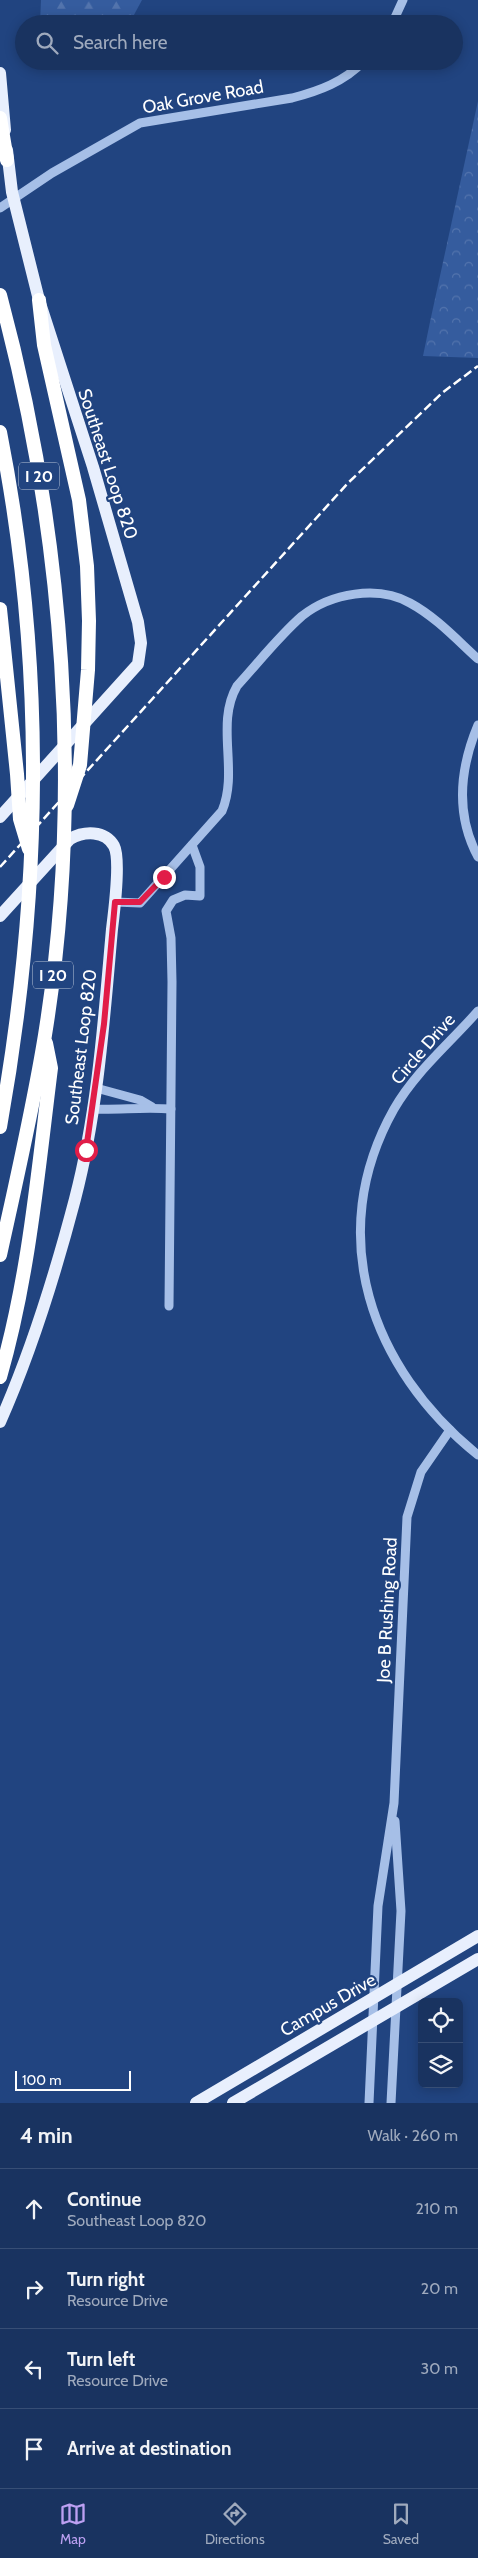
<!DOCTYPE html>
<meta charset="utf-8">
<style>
:root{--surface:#193360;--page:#263f69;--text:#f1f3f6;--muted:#9faabd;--line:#374e75;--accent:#bca0f2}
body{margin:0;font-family:Cabin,sans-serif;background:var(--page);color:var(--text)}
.controls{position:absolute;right:15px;bottom:15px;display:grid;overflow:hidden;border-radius:8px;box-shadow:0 2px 12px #0003}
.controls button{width:45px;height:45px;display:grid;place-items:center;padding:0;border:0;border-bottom:1px solid var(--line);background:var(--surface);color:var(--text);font:25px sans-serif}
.scale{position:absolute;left:15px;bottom:12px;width:116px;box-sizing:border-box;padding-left:5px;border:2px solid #fff;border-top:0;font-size:14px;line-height:18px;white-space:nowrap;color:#fff;-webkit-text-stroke:4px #214480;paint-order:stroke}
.stop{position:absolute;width:15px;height:15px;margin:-11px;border:4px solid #e11d48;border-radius:50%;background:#fff}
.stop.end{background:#e11d48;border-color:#fff;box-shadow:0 1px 5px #0008}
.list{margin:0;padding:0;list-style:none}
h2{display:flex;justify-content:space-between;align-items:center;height:65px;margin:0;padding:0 20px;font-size:21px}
h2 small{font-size:16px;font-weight:400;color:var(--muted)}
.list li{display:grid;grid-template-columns:32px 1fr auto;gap:15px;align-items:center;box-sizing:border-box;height:80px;padding:0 20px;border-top:1px solid var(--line)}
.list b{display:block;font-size:19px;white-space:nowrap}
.list p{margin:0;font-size:16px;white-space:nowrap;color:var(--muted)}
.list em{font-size:16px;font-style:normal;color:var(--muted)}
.icon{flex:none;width:28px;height:28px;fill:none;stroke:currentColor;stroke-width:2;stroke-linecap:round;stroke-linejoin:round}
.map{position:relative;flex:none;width:478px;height:2103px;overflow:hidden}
.search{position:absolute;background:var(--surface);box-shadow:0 2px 12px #0003;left:15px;right:15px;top:15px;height:55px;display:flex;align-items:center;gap:12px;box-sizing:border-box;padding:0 18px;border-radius:28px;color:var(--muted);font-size:19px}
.sheet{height:385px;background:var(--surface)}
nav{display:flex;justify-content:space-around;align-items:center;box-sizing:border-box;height:70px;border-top:1px solid var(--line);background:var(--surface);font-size:14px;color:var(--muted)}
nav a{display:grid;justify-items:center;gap:2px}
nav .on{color:var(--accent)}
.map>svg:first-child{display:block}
</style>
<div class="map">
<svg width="478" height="2103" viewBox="0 0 478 2103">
<defs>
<pattern id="forest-firs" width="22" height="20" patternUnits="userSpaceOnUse" patternTransform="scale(1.25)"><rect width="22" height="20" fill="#355c9e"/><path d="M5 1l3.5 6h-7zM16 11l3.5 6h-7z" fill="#5374ad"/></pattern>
<pattern id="park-crowns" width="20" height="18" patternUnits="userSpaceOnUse" patternTransform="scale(1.25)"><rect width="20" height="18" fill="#355c9e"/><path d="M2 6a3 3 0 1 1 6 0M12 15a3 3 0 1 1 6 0" fill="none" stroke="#5374ad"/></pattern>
</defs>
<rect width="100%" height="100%" fill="#214480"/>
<polygon fill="url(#forest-firs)" points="41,0 142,0 129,24 40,24"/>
<polygon fill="url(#park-crowns)" points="478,101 478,358 423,356 430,322"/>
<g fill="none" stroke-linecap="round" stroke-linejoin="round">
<g stroke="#a6bfe7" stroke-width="9">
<polyline points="395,18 418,24"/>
<polyline points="392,24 403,0"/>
<path d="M0,208L52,173L140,123L292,98C319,91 344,82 364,61"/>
<path d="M478,725C460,768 455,814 478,857"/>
<path d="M115,902L140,903L222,811C239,771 215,724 237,686C258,663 279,636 302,616C331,593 378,585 410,603C436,617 457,640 478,659"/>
<path d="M478,1011C449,1044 416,1071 394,1109C323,1235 371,1369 478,1455"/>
<polyline points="96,1088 140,1100 152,1107"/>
<path d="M92,1109C119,1110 145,1107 171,1109"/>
<polyline points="169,1306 172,982 171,938 166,911 173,900 185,895 200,896 200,867 192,845"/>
<polyline points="369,2103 378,1906 394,1803 407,1517 421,1472 450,1430"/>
<polyline points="391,2103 401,1911 395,1821"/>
</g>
<g stroke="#e8effd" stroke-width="12">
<polyline points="0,73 5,130"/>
<polyline points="0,817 138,664 141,643 138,622 93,467 39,300 12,192 7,150"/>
<path d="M0,916L70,839C84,831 105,830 114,846C121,859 114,913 112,929C104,1019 98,1111 75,1199C55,1275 32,1350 0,1422"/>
<polyline points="196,2103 478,1936"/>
<polyline points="233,2103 478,1959"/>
</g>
<g stroke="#fff" stroke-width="14">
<polyline points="0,118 7,160"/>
<path d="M0,295C64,532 84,793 45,1035C33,1109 16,1182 0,1255"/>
<polyline points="39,300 44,345 79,500 87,566 89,621 88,670 80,765 67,805"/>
<path d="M0,432C46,665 42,893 0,1127"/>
<polyline points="0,609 17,774 20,819 29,849"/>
<path d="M0,1377C29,1277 38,1171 51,1068L46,1043"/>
</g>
<polyline stroke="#fff" stroke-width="2.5" stroke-dasharray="9 4" stroke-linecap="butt" points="0,867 348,483 442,393 478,366"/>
</g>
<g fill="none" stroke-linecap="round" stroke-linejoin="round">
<polyline stroke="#e11d48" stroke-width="6" points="86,1150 104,1024 115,902 140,902 164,877"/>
</g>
<g text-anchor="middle" stroke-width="4.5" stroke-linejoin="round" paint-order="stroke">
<g fill="#214480" stroke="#bcc7d9" stroke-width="1">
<rect x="19" y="462.5" width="40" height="27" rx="4"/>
<rect x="33" y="961.5" width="40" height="27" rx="4"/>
</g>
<g font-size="16" font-weight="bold" fill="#fff">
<text x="39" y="482">I 20</text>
<text x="53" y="981">I 20</text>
</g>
<g font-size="18" fill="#fff" stroke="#214480">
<text transform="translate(203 97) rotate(-10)" y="6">Oak Grove Road</text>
<text transform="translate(108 464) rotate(72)" y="6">Southeast Loop 820</text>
<text transform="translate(81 1047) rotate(-83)" y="6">Southeast Loop 820</text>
<text transform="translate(423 1049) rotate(-49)" y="6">Circle Drive</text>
<text transform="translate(387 1610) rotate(-87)" y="6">Joe B Rushing Road</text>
<text transform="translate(328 2005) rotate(-30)" y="6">Campus Drive</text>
</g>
</g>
</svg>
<div class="controls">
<button><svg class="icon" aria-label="locate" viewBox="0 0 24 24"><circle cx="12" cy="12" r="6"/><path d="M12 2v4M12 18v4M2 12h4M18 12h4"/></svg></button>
<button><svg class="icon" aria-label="layers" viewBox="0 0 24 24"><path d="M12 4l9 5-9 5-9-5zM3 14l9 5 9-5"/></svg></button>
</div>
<div class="scale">100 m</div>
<div class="stop" style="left:86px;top:1150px"></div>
<div class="stop end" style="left:164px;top:877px"></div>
<div class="search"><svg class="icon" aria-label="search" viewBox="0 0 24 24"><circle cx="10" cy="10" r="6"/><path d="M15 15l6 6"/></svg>Search here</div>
</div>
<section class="sheet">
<h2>4 min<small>Walk · 260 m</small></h2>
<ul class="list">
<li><svg class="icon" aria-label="ahead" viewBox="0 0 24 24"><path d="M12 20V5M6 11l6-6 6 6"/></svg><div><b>Continue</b><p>Southeast Loop 820</p></div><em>210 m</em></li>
<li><svg class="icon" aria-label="right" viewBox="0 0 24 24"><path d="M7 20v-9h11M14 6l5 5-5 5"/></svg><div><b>Turn right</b><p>Resource Drive</p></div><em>20 m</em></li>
<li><svg class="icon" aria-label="left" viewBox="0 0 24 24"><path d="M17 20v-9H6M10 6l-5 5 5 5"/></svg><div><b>Turn left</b><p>Resource Drive</p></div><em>30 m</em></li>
<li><svg class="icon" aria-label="arrive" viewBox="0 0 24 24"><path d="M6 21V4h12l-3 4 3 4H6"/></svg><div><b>Arrive at destination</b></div></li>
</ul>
</section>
<nav>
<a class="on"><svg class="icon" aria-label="map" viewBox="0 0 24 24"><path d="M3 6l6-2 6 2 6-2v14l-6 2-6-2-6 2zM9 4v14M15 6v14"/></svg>Map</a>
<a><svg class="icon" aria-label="directions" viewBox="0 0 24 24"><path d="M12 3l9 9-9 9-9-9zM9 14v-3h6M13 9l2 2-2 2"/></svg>Directions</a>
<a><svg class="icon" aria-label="saved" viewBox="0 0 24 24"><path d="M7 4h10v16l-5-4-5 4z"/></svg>Saved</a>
</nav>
